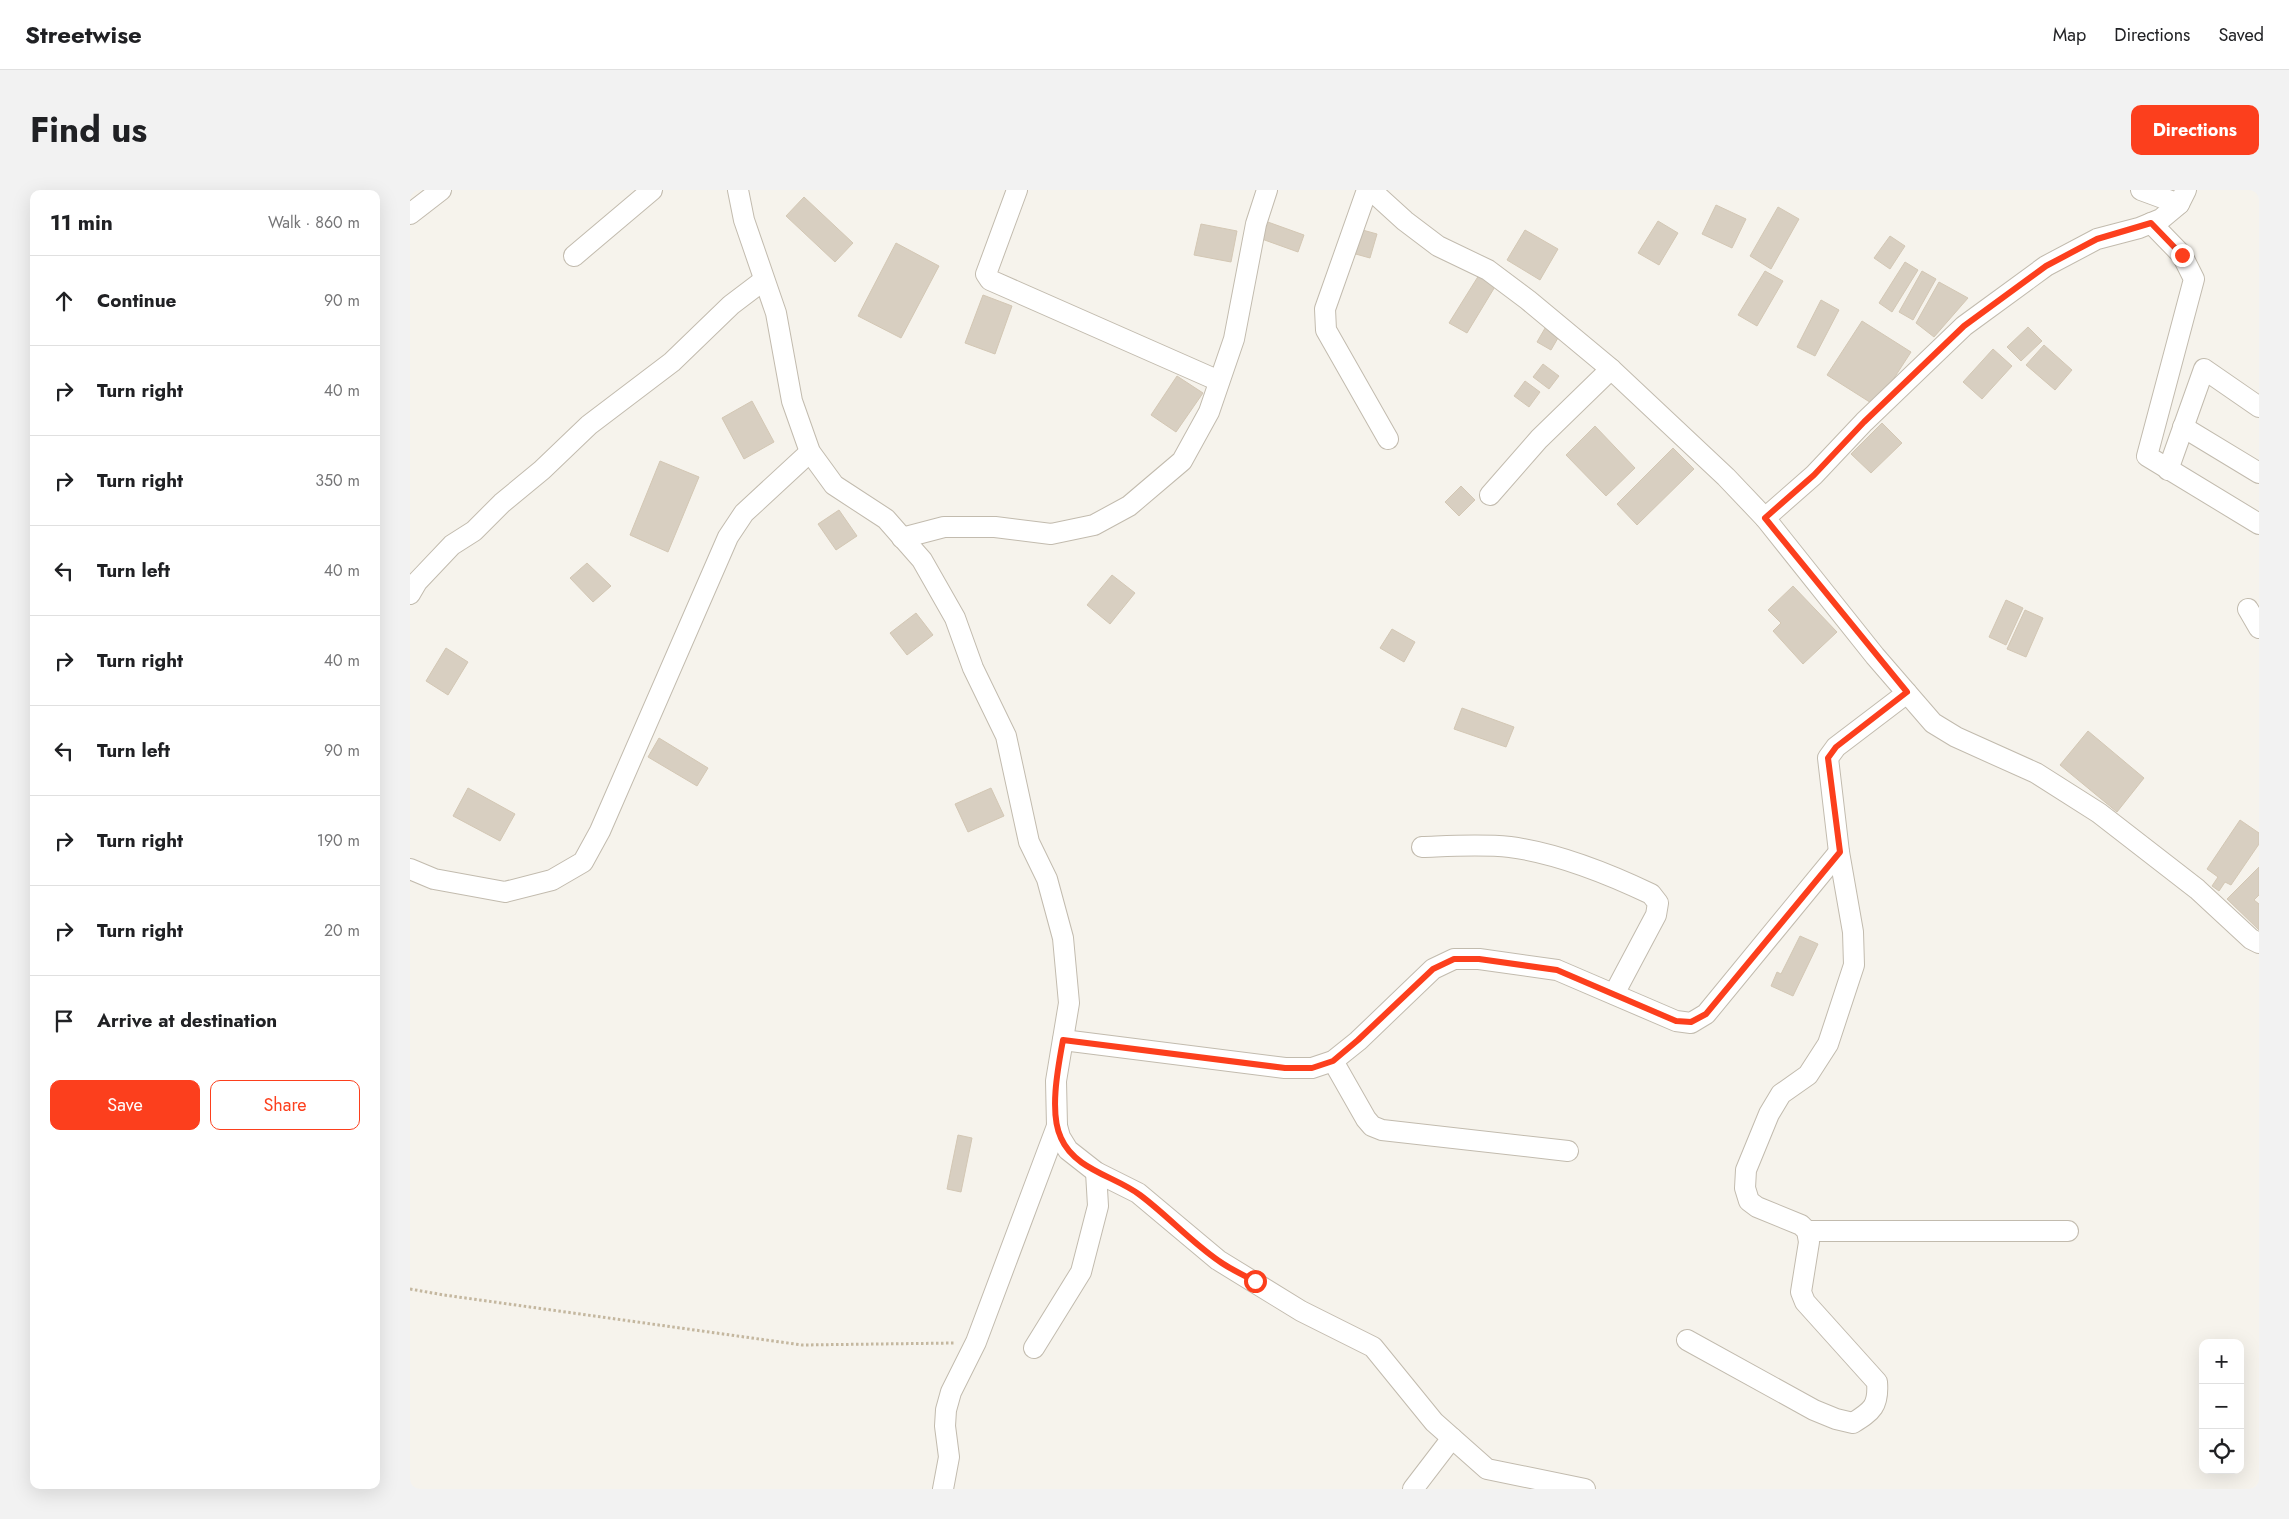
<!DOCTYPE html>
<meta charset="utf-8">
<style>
:root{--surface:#fff;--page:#f2f2f2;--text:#202124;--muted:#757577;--line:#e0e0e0;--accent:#fc3f1d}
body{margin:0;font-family:Jost,sans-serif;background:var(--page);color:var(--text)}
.controls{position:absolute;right:15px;bottom:15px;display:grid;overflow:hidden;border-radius:10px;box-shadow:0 5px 20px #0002}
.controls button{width:45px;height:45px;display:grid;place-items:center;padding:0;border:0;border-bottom:1px solid var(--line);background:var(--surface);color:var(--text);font:25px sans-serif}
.stop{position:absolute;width:15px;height:15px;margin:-11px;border:4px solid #fc3f1d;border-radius:50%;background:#fff}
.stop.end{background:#fc3f1d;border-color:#fff;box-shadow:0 1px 5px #0008}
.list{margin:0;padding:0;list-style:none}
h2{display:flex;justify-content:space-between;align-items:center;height:65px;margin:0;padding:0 20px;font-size:21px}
h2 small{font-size:16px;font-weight:400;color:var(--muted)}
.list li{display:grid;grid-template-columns:32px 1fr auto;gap:15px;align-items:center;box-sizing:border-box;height:90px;padding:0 20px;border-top:1px solid var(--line)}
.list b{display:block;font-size:19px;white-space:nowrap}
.list em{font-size:16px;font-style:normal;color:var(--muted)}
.actions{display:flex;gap:10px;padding:15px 20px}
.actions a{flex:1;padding:11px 0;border:1px solid var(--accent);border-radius:10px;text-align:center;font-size:18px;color:var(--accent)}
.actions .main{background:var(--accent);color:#fff}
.icon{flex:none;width:28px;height:28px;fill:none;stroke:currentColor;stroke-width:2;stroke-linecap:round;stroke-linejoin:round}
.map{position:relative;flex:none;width:1849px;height:1299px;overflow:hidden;border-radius:10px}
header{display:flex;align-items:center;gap:30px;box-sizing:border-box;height:70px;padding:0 25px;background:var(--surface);border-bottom:1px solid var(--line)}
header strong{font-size:24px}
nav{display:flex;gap:28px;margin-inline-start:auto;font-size:18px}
.intro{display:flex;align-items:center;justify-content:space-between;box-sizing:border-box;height:120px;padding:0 30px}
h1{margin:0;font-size:35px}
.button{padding:12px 22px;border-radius:10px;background:var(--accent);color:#fff;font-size:18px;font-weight:700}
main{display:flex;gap:30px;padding:0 30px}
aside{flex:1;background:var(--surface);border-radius:10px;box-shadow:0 5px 20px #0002}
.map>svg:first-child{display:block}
</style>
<header>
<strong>Streetwise</strong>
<nav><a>Map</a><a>Directions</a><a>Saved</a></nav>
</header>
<div class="intro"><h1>Find us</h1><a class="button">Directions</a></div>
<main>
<aside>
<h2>11 min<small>Walk · 860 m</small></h2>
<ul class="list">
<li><svg class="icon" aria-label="ahead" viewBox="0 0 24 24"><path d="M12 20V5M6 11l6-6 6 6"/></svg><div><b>Continue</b></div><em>90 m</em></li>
<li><svg class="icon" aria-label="right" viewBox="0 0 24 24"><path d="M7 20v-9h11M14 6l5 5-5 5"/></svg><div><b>Turn right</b></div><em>40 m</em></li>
<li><svg class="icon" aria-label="right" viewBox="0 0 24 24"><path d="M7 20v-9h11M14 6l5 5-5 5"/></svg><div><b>Turn right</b></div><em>350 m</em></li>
<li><svg class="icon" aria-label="left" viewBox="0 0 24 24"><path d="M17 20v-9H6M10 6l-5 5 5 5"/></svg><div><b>Turn left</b></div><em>40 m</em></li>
<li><svg class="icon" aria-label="right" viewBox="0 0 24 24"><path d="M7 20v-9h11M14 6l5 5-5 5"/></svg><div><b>Turn right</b></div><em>40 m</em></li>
<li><svg class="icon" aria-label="left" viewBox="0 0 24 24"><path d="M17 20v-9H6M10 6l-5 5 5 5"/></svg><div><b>Turn left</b></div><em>90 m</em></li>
<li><svg class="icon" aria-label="right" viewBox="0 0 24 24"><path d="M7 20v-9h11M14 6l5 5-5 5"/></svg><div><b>Turn right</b></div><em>190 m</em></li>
<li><svg class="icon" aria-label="right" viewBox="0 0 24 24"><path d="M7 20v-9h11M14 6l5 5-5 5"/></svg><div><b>Turn right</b></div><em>20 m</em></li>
<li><svg class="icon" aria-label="arrive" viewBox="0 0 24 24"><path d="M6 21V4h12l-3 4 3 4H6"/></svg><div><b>Arrive at destination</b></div></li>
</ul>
<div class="actions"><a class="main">Save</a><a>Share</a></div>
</aside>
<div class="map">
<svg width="1849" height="1299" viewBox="0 0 1849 1299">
<rect width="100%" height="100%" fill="#f6f3ec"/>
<g fill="#d8cfc1" stroke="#d3c7b4">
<polygon points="394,7 443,53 425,72 376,26"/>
<polygon points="1306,15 1336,29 1322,58 1292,44"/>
<polygon points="1368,17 1389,29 1361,79 1340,66"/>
<polygon points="855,31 894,45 888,62 849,48"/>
<polygon points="1248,31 1268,43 1249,75 1228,63"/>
<polygon points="791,34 827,41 821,72 784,65"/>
<polygon points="949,39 967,44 960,68 942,63"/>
<polygon points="1115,40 1148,59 1130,90 1097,70"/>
<polygon points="1480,46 1495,56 1480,79 1464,68"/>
<polygon points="486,53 529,76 491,148 448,126"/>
<polygon points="1495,72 1508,80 1482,122 1469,113"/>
<polygon points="1355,81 1373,91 1347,136 1328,125"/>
<polygon points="1512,81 1526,89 1503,130 1489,122"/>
<polygon points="1069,85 1086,95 1057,143 1039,133"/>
<polygon points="1529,92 1558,108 1524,147 1506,133"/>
<polygon points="573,105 602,116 585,164 555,153"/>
<polygon points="1411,110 1429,120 1405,166 1387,157"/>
<polygon points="1452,131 1501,162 1466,216 1417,185"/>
<polygon points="1138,133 1152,141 1141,160 1127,152"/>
<polygon points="1618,137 1632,151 1611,171 1597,157"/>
<polygon points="1634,155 1662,180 1645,200 1616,175"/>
<polygon points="1583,159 1602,176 1572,209 1553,192"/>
<polygon points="1133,174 1149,186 1139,199 1123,187"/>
<polygon points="767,186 793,203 766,242 741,225"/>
<polygon points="1115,191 1130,202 1119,217 1104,206"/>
<polygon points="342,211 364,252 334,269 312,228"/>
<polygon points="1472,233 1492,253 1461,283 1441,264"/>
<polygon points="1185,236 1225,278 1196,306 1156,265"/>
<polygon points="1263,258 1284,279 1227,335 1207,314"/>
<polygon points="250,271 289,287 258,362 220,345"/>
<polygon points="1051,296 1065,310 1049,326 1035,312"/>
<polygon points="429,320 447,346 426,360 408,334"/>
<polygon points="177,373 201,396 183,412 160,388"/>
<polygon points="702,385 725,403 700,434 677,415"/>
<polygon points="1383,396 1427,442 1393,474 1363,441 1371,433 1358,420"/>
<polygon points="1596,410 1613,418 1596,455 1579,447"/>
<polygon points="1615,420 1633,428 1616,467 1597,459"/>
<polygon points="506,423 523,445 497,465 480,443"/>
<polygon points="982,439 1005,452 994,472 970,458"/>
<polygon points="36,458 58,472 38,505 16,491"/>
<polygon points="1052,518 1104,537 1096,557 1044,539"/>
<polygon points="1678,541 1734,588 1707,622 1650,575"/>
<polygon points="249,548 298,578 287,596 238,567"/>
<polygon points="58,598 105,624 90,651 43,626"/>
<polygon points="581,598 594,626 558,642 545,614"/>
<polygon points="1830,630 1849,643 1849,654 1821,695 1815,692 1809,701 1802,696 1808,687 1797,679"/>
<polygon points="1849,677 1849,705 1844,710 1849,714 1849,740 1817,709"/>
<polygon points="1390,746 1408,754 1383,806 1361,796 1367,782 1371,784"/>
<polygon points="548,945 562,948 551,1002 537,999"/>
</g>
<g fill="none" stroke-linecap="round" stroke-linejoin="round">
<defs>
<g id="minor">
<polyline points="328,0 334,30 366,123 382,211 400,262 424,295 476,329 512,370 545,428 563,478 596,546 619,652 637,689 653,748 659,813 646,891 647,936 650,947 658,960 686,982 728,1003 808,1070 891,1121 963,1157 1024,1232 1077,1279 1175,1299"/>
<polyline points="607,0 579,76 576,84 580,90 809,191"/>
<polyline points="957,0 915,119 916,140 978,249"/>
<polyline points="961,0 995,31 1028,56 1078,80 1118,110 1201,179 1316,287 1355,328 1465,466 1523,533 1546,547 1626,583 1689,623 1787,699 1841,749 1849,753"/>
<polyline points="1731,0 1769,14"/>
<polyline points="0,24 31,0"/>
<polyline points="1741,33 1772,65 1784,89 1737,266 1849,334"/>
<polyline points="164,66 242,0"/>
<polyline points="1773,237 1849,283"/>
<polyline points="1758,280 1794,179 1849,217"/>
<polyline points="1080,305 1129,249 1201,179"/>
<polyline points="1355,328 1404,285 1454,232 1554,136 1636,76 1687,49 1729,38 1751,29 1769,14 1776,0"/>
<polyline points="492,348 534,337 585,337 641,344 684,335 719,316 772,271 799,222 824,149 846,34 857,0"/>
<polyline points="0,404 7,392 42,355 64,341 92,313 132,280 179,235 262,172 321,115 354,90"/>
<polyline points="1838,419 1849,438"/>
<path d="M1012,657C1041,656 1071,654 1100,657C1146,663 1199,684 1241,704L1248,713L1246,725L1204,804"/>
<polyline points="0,679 24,689 95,702 142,690 173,672 190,641 318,347 334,323 400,262"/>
<polyline points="653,850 875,878 902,878 923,871 948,851 1023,779 1044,769 1069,769 1147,780 1266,831 1281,833 1296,824 1429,662"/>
<polyline points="923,871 956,929 962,936 972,940 1158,961"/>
<polyline points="1397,1041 1658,1041"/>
<path d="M1277,1150L1404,1220L1426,1229L1443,1233C1462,1221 1469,1216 1467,1192L1395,1112L1391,1102L1399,1052L1397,1041L1391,1035L1347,1017L1339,1011L1335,998L1336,980L1359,924L1371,904L1398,885L1418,854L1444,775L1443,742L1429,662L1418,568L1426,557L1497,503"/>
<polyline points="624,1158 671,1082 688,1016 686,982"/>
<polyline points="533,1299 539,1267 535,1236 536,1220 541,1202 566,1152 647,936"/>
<polyline points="1003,1299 1042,1248"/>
</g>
</defs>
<use href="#minor" stroke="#c2bbae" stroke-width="22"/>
<polyline stroke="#c4b79f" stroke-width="3" stroke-dasharray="2.5 2.5" stroke-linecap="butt" points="0,1099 34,1105 392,1155 545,1153"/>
<use href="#minor" stroke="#fff" stroke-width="20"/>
</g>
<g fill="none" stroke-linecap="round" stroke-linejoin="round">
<path stroke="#fc3f1d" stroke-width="6" d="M845,1091C833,1085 820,1079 809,1071C781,1052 757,1025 730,1005C705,986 665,980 651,948C639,923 648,877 653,850L875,878H902L923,871L948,850L1023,779L1044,769H1069L1147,780L1266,831L1281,832L1296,824L1430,662L1418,568L1426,557L1497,502L1355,328L1404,285L1454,232L1554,136L1636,76L1687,49L1741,33L1772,65"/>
</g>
</svg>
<div class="controls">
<button>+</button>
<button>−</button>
<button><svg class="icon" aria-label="locate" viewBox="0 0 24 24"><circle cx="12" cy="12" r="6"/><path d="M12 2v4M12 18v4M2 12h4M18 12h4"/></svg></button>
</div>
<div class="stop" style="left:845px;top:1091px"></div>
<div class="stop end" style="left:1772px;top:65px"></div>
</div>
</main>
